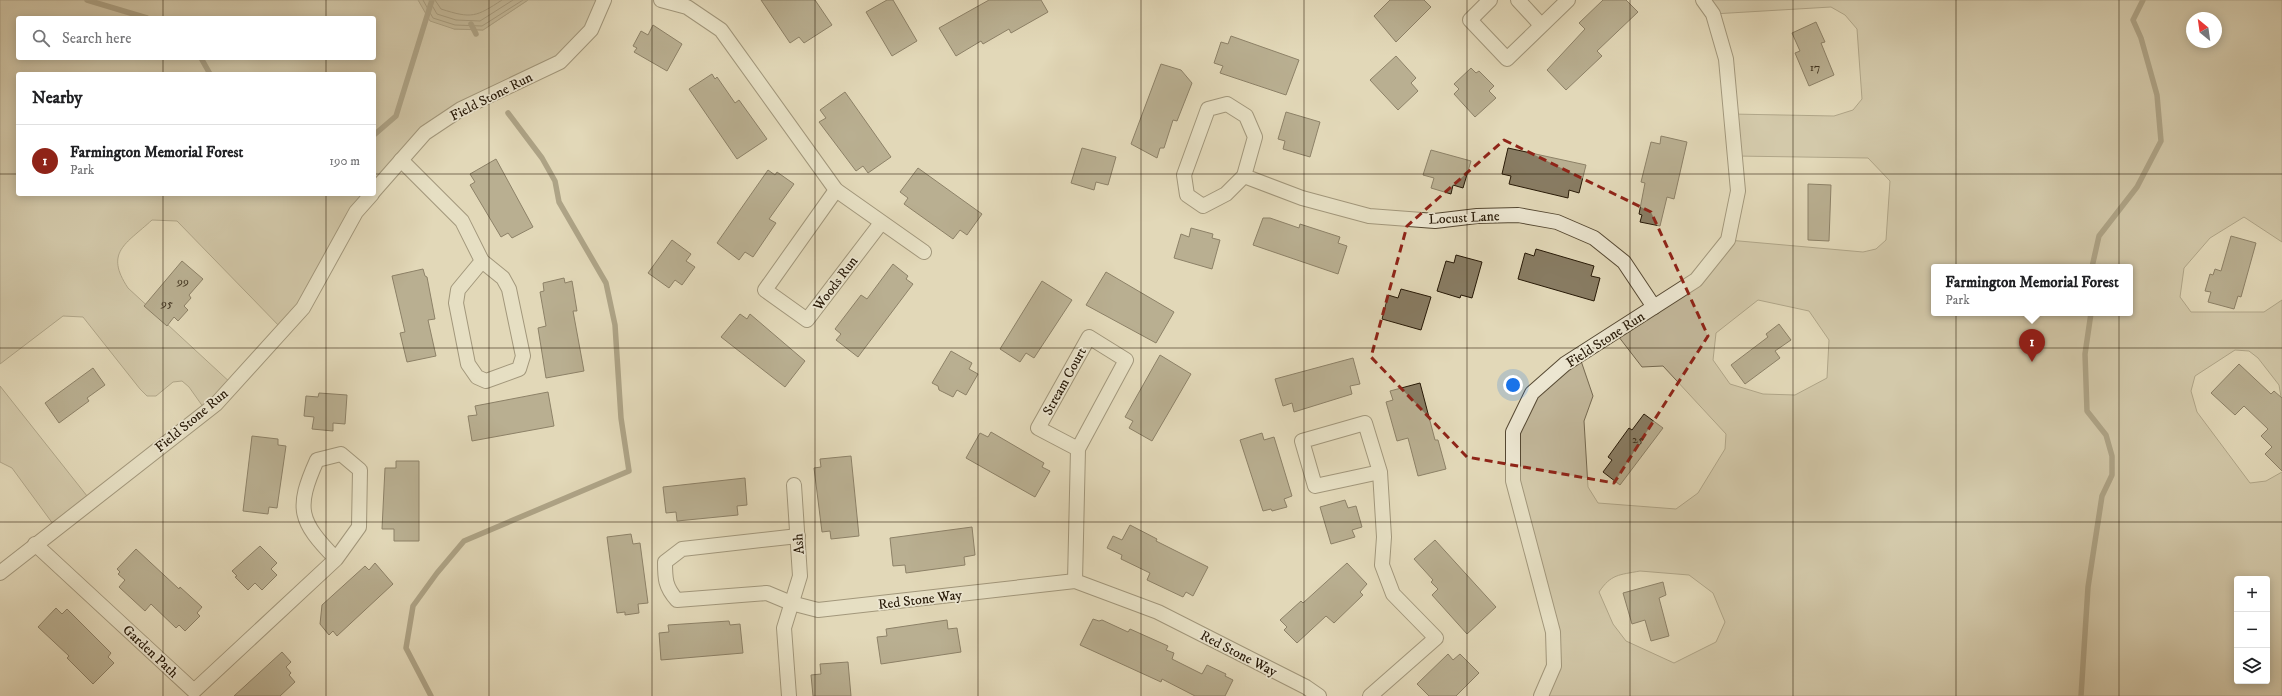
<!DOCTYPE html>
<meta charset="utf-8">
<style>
:root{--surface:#fff;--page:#f2f2f2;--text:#202124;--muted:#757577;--line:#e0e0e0;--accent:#8f2418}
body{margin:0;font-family:"IM FELL DW Pica",serif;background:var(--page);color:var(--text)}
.controls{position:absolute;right:12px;bottom:12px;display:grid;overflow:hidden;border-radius:4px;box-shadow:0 2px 10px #0003}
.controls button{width:36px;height:36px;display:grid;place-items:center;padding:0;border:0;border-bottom:1px solid var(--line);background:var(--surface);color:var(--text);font:20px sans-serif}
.compass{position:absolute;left:2186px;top:12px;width:36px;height:36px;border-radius:50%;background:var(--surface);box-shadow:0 2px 10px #0003;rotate:331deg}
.you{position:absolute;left:1513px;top:385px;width:14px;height:14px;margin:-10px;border:3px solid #fff;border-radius:50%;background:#1a73e8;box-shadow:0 0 0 6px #1a73e833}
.badge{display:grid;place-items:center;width:26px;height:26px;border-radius:50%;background:var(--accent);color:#fff;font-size:13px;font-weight:700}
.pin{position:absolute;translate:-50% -33px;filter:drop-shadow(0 1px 2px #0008)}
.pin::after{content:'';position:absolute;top:21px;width:14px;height:12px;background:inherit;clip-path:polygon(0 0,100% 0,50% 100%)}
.popup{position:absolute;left:1931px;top:264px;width:202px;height:52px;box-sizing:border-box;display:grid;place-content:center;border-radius:4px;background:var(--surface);filter:drop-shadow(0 1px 3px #0005);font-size:13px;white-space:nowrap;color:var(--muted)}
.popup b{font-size:15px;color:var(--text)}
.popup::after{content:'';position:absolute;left:50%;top:100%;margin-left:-8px;border:8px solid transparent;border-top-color:var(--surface)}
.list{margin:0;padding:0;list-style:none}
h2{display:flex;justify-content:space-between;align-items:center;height:52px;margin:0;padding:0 16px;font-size:17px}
h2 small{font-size:13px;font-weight:400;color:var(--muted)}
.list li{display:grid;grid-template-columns:26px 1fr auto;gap:12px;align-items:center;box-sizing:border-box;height:72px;padding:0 16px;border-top:1px solid var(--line)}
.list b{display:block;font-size:15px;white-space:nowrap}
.list p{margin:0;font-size:13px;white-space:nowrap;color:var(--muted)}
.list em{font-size:13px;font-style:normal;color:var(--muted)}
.icon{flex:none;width:22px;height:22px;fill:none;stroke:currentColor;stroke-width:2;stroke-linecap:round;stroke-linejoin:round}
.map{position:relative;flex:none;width:2282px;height:696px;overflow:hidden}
.search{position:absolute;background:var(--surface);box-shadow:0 2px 10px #0003;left:16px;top:16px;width:360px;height:44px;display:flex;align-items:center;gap:10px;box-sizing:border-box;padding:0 14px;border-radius:4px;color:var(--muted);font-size:15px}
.panel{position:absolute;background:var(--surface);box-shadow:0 2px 10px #0003;left:16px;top:72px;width:360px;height:124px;border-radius:4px}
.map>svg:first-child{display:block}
</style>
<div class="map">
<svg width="2282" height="696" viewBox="0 0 2282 696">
<rect width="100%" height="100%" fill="#e2d8b8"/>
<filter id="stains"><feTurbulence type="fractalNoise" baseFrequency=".005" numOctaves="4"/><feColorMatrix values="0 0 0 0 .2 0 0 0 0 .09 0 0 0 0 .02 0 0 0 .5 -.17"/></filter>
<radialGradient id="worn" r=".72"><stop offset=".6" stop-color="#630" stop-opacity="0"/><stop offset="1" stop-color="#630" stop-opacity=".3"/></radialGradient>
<g fill="#c2b79a" stroke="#746850" fill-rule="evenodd">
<path d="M0,0H418L454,29L483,30L528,0H604L560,62L425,133L374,191V74H18V194H372L283,330L177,221L152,220C126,244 104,252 128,288L233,385L206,411L189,387L182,381L173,382L156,396H147L140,389L83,317L63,316L0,364ZM18,18H374V58H18Z"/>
<path d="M1703,0H2282V242L2244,217L2210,238L2184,268L2180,297L2191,312H2264L2282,300V403L2279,385L2258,358L2249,351L2235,350L2195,376L2191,391L2197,412L2250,483L2266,481L2282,472V696H1541L1554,666L1513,481V432L1532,393L1579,355L1593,396L1584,421L1588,487L1598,503L1676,509L1698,493L1725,449L1726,434L1663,366L1642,367L1615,332L1696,280L1728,240L1863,252L1876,249L1886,240L1890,181L1868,158L1735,156L1731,114L1834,116L1853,110L1862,99L1857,29L1845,15L1831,7L1713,14ZM2192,18H2216V42H2192ZM1934,267H2130V313H1934ZM1758,300L1809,311L1829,340L1827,378L1795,395L1763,394L1730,384L1713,360L1716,333ZM1640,571L1689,575L1713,593L1725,622L1716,642L1674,663L1626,641L1613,624L1599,592C1611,574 1619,575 1640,571ZM2237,579H2267V681H2237Z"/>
<polygon points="0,386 91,501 56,528 12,468 0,462"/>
</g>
<polygon fill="#a2977b" stroke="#70644c" points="418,0 528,0 483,30 454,29 430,21"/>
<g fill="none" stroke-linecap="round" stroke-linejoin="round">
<g stroke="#645840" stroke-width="1">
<polyline points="423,0 433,18 455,25 482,26 523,0"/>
<polyline points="429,0 437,14 456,20 480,21 513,0"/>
<path d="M435,0L441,9C472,19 476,17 502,0"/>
</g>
<g stroke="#70644c" stroke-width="5.5">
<polyline points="87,0 147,18"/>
<polyline points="471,24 476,34"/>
<polyline points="201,58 210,74"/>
<polyline points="374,135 396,116 432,0"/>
<polyline points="2092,267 2099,236 2137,187 2161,141 2157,95 2141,38 2133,20 2143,0"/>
<polyline points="431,696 406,648 413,606 437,573 464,541 629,471 621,418 615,325 606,283 559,202 555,181 542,158 508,113"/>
<polyline points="2081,696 2088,587 2102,496 2112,475 2112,456 2106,435 2087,411 2085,354 2091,313"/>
</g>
</g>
<g fill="#887c63" stroke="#261806">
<polygon points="761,0 815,0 832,25 804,43 799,37 790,43"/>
<polygon points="887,0 893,0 917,41 892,56 866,12"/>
<polygon points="989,0 1041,0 1048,12 1011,33 1009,29 983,44 981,41 956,56 939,28"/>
<polygon points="1390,0 1424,0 1431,7 1396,42 1374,16"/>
<polygon points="1603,0 1626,0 1638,12 1597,51 1602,56 1566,90 1547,70 1585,29 1579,23"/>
<polygon points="1816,22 1825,42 1821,43 1834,75 1809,86 1795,53 1800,51 1792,33"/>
<polygon points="653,25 682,44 667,71 634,52 637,48 633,46 641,31 648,35"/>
<polygon points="1231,36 1299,60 1286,95 1220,73 1223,66 1214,63 1221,42 1228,44"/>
<polygon points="1396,56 1416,78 1411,83 1418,91 1398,110 1370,80"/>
<polygon points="1161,64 1181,70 1192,83 1177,121 1173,120 1164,148 1160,148 1157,158 1131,144"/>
<polygon points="1471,68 1476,73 1479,71 1494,86 1489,91 1496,98 1475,117 1454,94 1459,89 1454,84"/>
<polygon points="712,74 715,79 717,77 735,103 739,100 767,139 737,159 689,89"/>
<polygon points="845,92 891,157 868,173 863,166 856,171 819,122 826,118 820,110"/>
<polygon points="1286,112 1320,122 1310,157 1283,149 1285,141 1278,139"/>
<polygon points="1661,136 1687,142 1674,199 1667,197 1660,226 1640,222 1642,215 1639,214 1645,183 1641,182 1651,142 1660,144"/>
<polygon points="1082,148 1116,157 1108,185 1096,182 1094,190 1071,183"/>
<polygon points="1508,148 1586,165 1579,193 1569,190 1568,198 1509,184 1511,176 1502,174"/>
<polygon points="1431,150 1471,161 1463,188 1453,185 1451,194 1431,188 1434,178 1423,175"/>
<polygon points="496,159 533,227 512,238 508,233 501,237 470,185 475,182 470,174"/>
<polygon points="918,168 982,214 967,235 960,230 953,239 904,204 908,198 900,192"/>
<polygon points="768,170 775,175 777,172 794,184 769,219 776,223 753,257 745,252 739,260 717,243"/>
<polygon points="1808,184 1831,185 1829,241 1808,240"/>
<polygon points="1263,218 1270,218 1299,228 1300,224 1340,237 1338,243 1347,246 1338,274 1253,245"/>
<polygon points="1191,228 1213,234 1212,238 1220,240 1212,269 1174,258 1181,234 1189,237"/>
<polygon points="2231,236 2256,243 2241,297 2238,296 2234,309 2208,302 2211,292 2205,291 2210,274 2213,275 2215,269 2221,271"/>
<polygon points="672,240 691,254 686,261 695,267 682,285 675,280 669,288 648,273"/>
<polygon points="1536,249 1594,266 1591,276 1600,278 1594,301 1518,279 1525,253 1534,256"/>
<polygon points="1456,255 1482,262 1472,298 1461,295 1460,298 1437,291 1446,261 1454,263"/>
<polygon points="182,261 203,279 189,295 191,298 184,306 188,310 178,321 174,317 167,326 144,306"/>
<polygon points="893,264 908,276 906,279 913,284 858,357 836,340 841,334 835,329 861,295 867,299"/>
<polygon points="423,269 425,276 427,277 435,319 428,320 436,356 407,362 400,333 405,332 392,276"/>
<polygon points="1106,272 1174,312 1156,343 1086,305"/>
<polygon points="564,278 565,283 572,281 577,311 573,311 584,371 546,378 538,328 546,326 540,292 544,291 543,283"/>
<polygon points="1042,281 1072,300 1034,358 1026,353 1020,362 1000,349"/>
<polygon points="1401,289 1431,297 1421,330 1382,319 1388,295 1398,298"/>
<polygon points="740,314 747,319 750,314 805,361 785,387 721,337"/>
<polygon points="1779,324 1791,340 1775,351 1780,358 1745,384 1731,365 1768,337 1766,334"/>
<polygon points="951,351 972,363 969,369 978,374 966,395 957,390 953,397 939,390 938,386 932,383"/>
<polygon points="1160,355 1191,374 1152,441 1129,428 1133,421 1125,417"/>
<polygon points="1353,358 1360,384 1350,386 1352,394 1294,412 1292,403 1283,406 1275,379"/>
<polygon points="2239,364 2271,394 2274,391 2282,398 2282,471 2265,454 2272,447 2261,436 2268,429 2244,406 2235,415 2211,393"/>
<polygon points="93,368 105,385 87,398 89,401 59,423 45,403"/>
<polygon points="1420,383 1435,440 1438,440 1446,469 1418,476 1408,438 1397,441 1386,402 1393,400 1390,391"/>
<polygon points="548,392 554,426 472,441 468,416 477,415 475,406"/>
<polygon points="319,393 347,395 345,424 333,423 333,431 312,429 314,417 304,416 306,396 318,397"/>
<polygon points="1644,414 1663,428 1620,485 1603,472 1612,460 1608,457 1629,428 1632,430"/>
<polygon points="991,432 1044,463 1042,467 1050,471 1035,497 966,458 980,433 988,437"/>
<polygon points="1262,433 1264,440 1274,437 1292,496 1284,499 1287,507 1272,511 1271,509 1263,511 1240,440"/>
<polygon points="252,436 278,439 278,445 286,446 277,508 269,507 268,514 243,511"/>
<polygon points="851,456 859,536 831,539 830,531 822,532 814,468 821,467 820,459"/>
<polygon points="396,461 419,461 419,541 394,541 394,529 382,529 385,468 396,468"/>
<polygon points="745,478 747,505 737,506 738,515 677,521 676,512 666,513 663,487"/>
<polygon points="1345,500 1348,508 1356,506 1362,527 1352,530 1355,537 1331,544 1320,507"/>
<polygon points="1130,525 1157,539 1156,541 1208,567 1193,596 1186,592 1183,597 1147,580 1150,573 1121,559 1122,555 1107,548 1113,536 1122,540"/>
<polygon points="972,527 975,555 964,557 965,565 906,573 905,565 893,566 890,538"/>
<polygon points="631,534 633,544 640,543 648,603 638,604 639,613 625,615 625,612 617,613 607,537"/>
<polygon points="1435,540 1496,607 1467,634 1432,595 1438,589 1431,582 1433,580 1414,559"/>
<polygon points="260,546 277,563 271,569 277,575 262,590 255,583 248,590 235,577 237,576 232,571"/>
<polygon points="136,549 179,589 180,587 202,607 197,613 200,616 185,631 179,625 176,628 151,604 145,611 119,587 125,580 118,574 120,572 117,569"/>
<polygon points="375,563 393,584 337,636 333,631 329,635 320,624 322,605 365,566 369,570"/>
<polygon points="1347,563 1367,584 1360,592 1363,595 1334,623 1326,616 1297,643 1284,630 1287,627 1280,620 1301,601 1303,603"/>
<polygon points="1663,582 1666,595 1659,598 1669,636 1651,641 1645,620 1632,624 1623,593"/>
<polygon points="56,608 62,614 67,609 111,653 108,657 114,663 93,684 67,658 69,656 38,627"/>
<polygon points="1093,619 1099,621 1102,620 1128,632 1130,629 1168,646 1166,650 1174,653 1172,659 1202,674 1207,665 1226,674 1225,676 1233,680 1225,696 1195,696 1162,679 1161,682 1080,645"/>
<polygon points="947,620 948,629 957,628 961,652 881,664 877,637 887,636 886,629"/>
<polygon points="729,621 730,625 740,624 743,653 661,660 659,633 669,632 668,625"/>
<polygon points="282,652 291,662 286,667 291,673 289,675 295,682 280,696 234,696"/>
<polygon points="1448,654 1453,660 1460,654 1479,673 1456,696 1429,696 1417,684"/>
<polygon points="848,662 851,696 813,696 811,675 821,674 820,664"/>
</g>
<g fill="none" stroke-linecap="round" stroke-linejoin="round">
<defs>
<g id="minor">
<polyline points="661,0 687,7 721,30 836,190 924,252"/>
<polyline points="1490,0 1470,20 1507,59 1568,0"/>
<polyline points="1518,0 1541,25"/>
<polyline points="401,160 462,221 482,261 503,278 509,289 523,356 519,369 486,381 477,377 468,364 456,303 458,290 482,261"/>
<polyline points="1244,176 1226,194 1203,206 1187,195 1184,175 1208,109 1227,104 1246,116 1255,137 1244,176 1302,198 1369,216 1435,221 1477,216 1518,215 1557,222 1594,238 1624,262 1654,307"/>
<polyline points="836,190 765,290 807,320 881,223"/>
<polyline points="374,191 425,133 461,109 560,62 591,30 604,0"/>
<path d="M798,536L682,549L665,562C665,578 665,587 677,600L767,593L791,603L818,610L1075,581L1158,612L1306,687L1319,696"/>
<path d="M35,544L194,691L336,559L359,527L360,470L341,454L317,460C295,509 299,521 336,559"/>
<polyline points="0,573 216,404 303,308 356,212 372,194"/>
<polyline points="1075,581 1078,449 1126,360 1089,337 1038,428 1078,449"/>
<polyline points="789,696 784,628 800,576 794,485"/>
<polyline points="1370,696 1436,638 1393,594 1382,565 1384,537 1380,472 1365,423 1302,441 1315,486 1380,472"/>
<polyline points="1541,696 1554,666 1553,632 1513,481 1513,432 1532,393 1565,364 1696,280 1728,240 1738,191 1726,59 1713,14 1703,0"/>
</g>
</defs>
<use href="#minor" stroke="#554832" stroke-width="16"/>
<use href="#minor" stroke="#ece6d1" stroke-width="14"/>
</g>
<path d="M0 0H2282V696H0ZM1504,140L1651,212L1708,336L1614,483L1467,457L1371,357L1407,226Z" fill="#e2d8b8" fill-opacity=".55" fill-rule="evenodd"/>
<path fill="none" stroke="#8f2418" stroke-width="3" stroke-dasharray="8 5" stroke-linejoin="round" d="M1504,140L1651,212L1708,336L1614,483L1467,457L1371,357L1407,226Z"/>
<path fill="none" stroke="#261806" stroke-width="1" stroke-opacity="0.55" d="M163,0V18M326,0V18M489,0V696M652,0V696M815,0V696M978,0V696M1141,0V696M1304,0V696M1467,0V696M1630,0V696M1793,0V696M1956,0V696M2119,0V696M163,58V74M326,58V74M0,174H18M374,174H2282M163,194V696M326,194V696M0,348H2282M0,522H2282"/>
<g text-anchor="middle" stroke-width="3.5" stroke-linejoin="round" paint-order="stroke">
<g font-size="12" fill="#3e311d">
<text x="1815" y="71">17</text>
<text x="183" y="285">99</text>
<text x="167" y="307">95</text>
<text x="1638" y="443">25</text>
</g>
<g font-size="14" fill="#261806" stroke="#ece6d1">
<text transform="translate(491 96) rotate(-27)" y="5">Field Stone Run</text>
<text transform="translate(1464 217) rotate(-3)" y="5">Locust Lane</text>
<text transform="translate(835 283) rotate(-53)" y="5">Woods Run</text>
<text transform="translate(1605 339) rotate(-33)" y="5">Field Stone Run</text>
<text transform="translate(1064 381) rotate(-61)" y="5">Stream Court</text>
<text transform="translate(191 420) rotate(-40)" y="5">Field Stone Run</text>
<text transform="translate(798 544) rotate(-94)" y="5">Ash</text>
<text transform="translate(920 599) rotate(-7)" y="5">Red Stone Way</text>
<text transform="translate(151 651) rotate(43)" y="5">Garden Path</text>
<text transform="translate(1239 653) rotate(27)" y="5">Red Stone Way</text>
</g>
</g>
<rect width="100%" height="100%" filter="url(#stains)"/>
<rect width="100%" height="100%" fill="url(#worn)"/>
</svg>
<div class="controls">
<button>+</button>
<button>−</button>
<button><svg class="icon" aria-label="layers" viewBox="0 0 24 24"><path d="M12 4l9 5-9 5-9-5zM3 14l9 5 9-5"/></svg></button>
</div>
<svg class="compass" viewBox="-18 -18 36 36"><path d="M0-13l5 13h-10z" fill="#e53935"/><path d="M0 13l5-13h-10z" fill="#757577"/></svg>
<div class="you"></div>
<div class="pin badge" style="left:2032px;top:362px">1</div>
<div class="popup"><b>Farmington Memorial Forest</b>Park</div>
<div class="search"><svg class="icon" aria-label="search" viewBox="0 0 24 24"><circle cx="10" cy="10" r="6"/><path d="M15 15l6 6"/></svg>Search here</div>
<section class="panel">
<h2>Nearby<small></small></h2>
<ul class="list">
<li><span class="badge">1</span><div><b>Farmington Memorial Forest</b><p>Park</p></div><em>190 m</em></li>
</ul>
</section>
</div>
